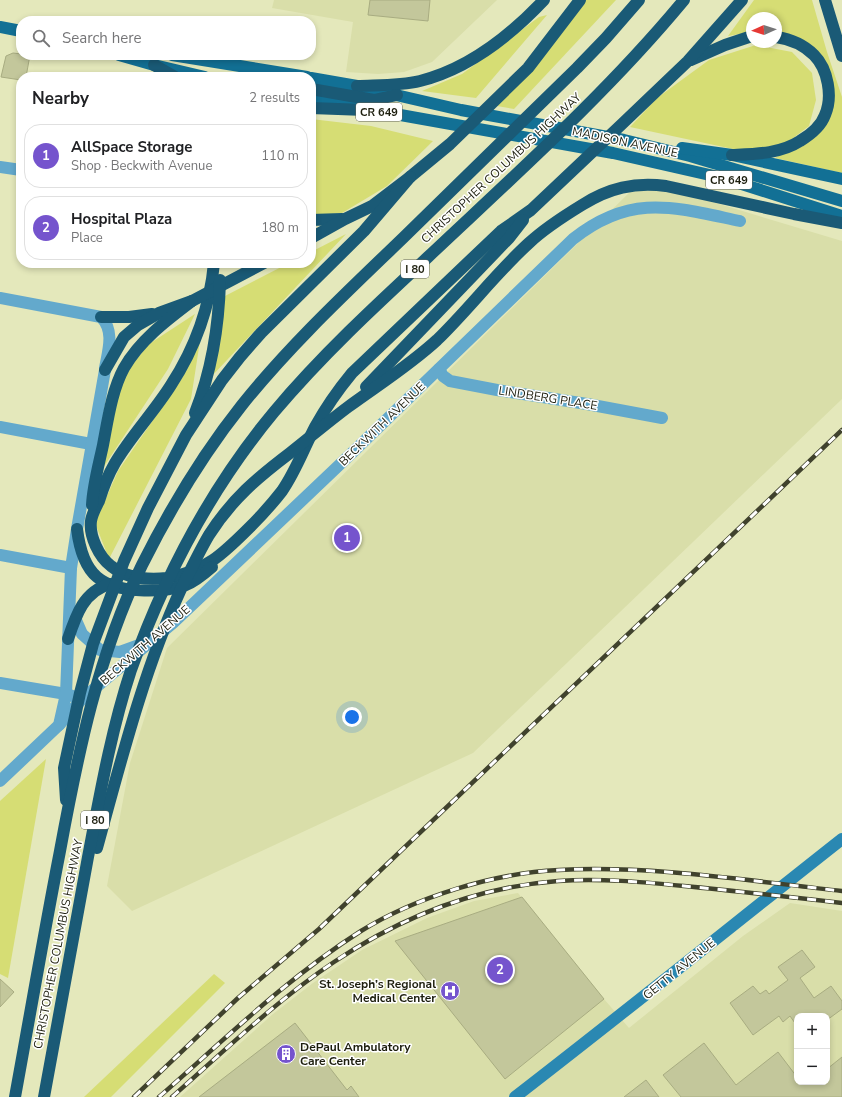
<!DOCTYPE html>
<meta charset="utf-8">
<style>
:root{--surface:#fff;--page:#f2f2f2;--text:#202124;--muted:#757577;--line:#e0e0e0;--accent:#7554cd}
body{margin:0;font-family:"Nunito Sans",sans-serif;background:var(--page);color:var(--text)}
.controls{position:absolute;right:12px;bottom:12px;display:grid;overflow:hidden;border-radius:8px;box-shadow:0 2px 6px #0003}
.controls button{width:36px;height:36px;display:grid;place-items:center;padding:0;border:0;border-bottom:1px solid var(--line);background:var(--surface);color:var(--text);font:20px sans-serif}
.compass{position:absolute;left:746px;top:12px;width:36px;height:36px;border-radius:50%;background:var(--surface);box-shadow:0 2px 6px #0003;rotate:267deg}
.you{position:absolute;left:352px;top:717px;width:14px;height:14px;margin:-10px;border:3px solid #fff;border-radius:50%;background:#1a73e8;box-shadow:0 0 0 6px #1a73e833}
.badge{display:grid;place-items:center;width:26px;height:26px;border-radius:50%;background:var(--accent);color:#fff;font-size:13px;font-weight:700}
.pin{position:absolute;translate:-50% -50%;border:2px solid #fff;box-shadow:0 1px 4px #0006}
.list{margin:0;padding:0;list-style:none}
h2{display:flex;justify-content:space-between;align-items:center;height:52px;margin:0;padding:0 16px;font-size:17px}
h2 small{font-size:13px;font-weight:400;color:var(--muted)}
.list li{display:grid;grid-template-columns:26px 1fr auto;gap:12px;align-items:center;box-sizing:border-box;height:64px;margin:0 8px 8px;padding:0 8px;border:1px solid var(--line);border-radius:16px}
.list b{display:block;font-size:15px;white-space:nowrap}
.list p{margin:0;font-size:13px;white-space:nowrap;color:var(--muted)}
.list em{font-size:13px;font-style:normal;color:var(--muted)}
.icon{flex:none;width:22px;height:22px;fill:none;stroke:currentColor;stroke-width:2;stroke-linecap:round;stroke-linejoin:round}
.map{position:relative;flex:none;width:842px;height:1097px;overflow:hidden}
.search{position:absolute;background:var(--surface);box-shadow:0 2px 6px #0003;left:16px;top:16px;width:300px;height:44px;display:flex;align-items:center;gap:10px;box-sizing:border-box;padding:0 14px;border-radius:16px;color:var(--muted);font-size:15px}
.panel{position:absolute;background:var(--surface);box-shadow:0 2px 6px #0003;left:16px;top:72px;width:300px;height:196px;border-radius:16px}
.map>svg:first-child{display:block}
</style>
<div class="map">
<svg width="842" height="1097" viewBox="0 0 842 1097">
<rect width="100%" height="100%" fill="#e4e8bb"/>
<g fill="#d9dea9" fill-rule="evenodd">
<polygon points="274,0 497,0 432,62 404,72 378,74 346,72 353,22 272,8"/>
<polygon points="638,184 676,191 842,241 842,399 473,753 132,911 107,886 130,763 167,648"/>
<path d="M518,893L604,999L629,1028L743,936L790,903L842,911V1097H180L273,1014L313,983L362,950L427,918L474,901ZM797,1016H827V1082H797Z"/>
</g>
<g fill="#d6dd74">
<polygon points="584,0 616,0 514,109 497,106"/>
<polygon points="754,0 812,0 827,52 842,97 842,173 775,158 823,129 832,91 801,39 776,30 776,18 752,18 752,32 728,36"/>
<polygon points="547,15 476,98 422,91 462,74 539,17"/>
<polygon points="756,45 792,52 812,73 816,100 809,126 788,142 757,150 733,149 630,127 657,98 709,60"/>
<polygon points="311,119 371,126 433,141 387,186 342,213 313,216 311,216"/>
<polygon points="346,234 211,377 225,296 289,263 311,263 311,252"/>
<polygon points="195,314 168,369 103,468 111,422 125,373 149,344"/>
<polygon points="200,341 191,399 109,559 95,523 118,471 182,378"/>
<polygon points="46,759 8,978 0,974 0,801"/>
<polygon points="214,974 225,983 111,1097 84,1097"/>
</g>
<g fill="#c3c79b" stroke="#a8ac81">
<polygon points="370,0 430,0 428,21 368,15"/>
<polygon points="13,53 30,55 26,77 21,77 21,80 1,77 6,56"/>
<polygon points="522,897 604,999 505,1079 395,941"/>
<polygon points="802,950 815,967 800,978 814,998 831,986 842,1001 842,1009 827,1020 827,1016 797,1016 797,1026 790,1016 783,1022 779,1016 753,1035 730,1003 753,986 760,994 766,990 769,994 788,980 778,967"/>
<polygon points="0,979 14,992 0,1007"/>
<polygon points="295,1023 347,1090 351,1086 359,1097 199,1097"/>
<polygon points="704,1043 736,1085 778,1052 797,1077 797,1082 827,1082 827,1069 842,1057 842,1097 681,1097 663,1075"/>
<polygon points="646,1080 659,1097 624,1097"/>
</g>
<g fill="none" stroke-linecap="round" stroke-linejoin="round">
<g stroke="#63a9cc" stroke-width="12">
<polyline points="0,167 21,170"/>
<path d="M0,298L101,317C115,331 108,351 105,368"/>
<polyline points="439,369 443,376 450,381 497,390 587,404 662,418"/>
<polyline points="0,427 91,444"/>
<polyline points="0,555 71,568"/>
<polyline points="75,618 82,634 100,650 120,652 142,644"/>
<polyline points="0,683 66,694 82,699"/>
<path d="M59,725L82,699L173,623L355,450L573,239C631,193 673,207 740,221"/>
</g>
<polyline stroke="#63a9cc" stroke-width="12" points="0,781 59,725 66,694 71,568 77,529 105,370"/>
<path stroke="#2a88b2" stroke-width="12" d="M515,1097C625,1012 733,925 842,839"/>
<g stroke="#127095" stroke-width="12">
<polyline points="0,27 21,31"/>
<polyline points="119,55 154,65 205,77"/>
<polyline points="172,55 307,77"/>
<polyline points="311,78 357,86 461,110 624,140 690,156 842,201"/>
<polyline points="311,99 613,153 723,178 842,216"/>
<polyline points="682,148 732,155 842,179"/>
</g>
<g stroke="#1a5a76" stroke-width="12">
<polyline points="825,0 842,56"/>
<polyline points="691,60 725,45 752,36"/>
<polyline points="154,65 175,77"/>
<path d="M357,86C378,85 400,86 420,81C468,69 511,35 544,0"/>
<polyline points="311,89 374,100 397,95"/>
<polyline points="311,108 365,110"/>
<path d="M732,155C754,154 780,154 800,141C810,135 821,126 825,115C833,97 828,69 814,55C804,45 790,39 776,37"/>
<polyline points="311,220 342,219"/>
<polyline points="311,238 345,219 372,206 410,177 450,144 528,68 580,0"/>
<path d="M214,263C210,306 195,348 171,385C154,412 131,436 115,463C108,475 103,488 99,501C96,507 92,514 91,521C89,536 99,557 111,566C127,579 147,580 167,578C206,571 223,554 250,527C261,516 272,504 282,491C296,471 304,448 315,427C326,407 338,390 352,373L501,231L531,210L622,124L688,61L742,0"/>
<polyline points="101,317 129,317 152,314"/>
<polyline points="105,370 124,337 138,325 159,313 192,301 264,263"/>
<polyline points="366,387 509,238 523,220"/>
<path d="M195,413C212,370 219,326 220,280"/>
<path d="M92,505C93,485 99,464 103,445C108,419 112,390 124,368C140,340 167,320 192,301"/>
<path d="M77,529C79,545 84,566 97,577C117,594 162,593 186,585C196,581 204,574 212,567"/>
<path d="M68,639C76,615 84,591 110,584"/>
<polyline points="66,800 64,768 80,693 93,644 124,561 148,508 186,435 222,380 240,357 261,333 364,231 410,177"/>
<path d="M97,848C121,761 143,672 181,589C190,571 199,552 209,535C232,499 257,478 290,453C309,438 328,422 348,407C378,385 410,365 437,340C469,309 496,273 529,243C545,228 564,216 582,205C609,188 634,182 666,186L794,214L842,223"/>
<path d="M15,1097C30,1015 44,933 60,851C78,753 98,655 142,565C170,509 203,454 242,405C290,345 347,292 403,238C461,182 519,125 577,68L606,38L639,0"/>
<path d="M44,1097C58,1017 73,937 88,857C100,794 111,731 131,670C164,577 211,488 274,412C321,356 375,306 428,257C516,174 607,93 684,0"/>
</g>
<defs>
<g id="rail">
<polyline points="134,1097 238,998 319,929 842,430"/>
<path d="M159,1097C224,1040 287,978 361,931C416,897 494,873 559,870C651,865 750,881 842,891"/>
<path d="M172,1097C223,1052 277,1000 334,962C401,917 477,887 558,881C600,878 642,882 684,886C736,891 789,897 842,903"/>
</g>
</defs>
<use href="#rail" stroke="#40422d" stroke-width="4.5"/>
<use href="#rail" stroke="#fff" stroke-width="3" stroke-dasharray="9" stroke-linecap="butt"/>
</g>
<defs>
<symbol id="hospital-disc" viewBox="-11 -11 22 22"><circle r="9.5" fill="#7554cd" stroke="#fff"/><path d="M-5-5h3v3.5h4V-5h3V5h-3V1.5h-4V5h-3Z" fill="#fff"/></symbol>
<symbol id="building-disc" viewBox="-11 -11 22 22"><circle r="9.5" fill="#7554cd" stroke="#fff"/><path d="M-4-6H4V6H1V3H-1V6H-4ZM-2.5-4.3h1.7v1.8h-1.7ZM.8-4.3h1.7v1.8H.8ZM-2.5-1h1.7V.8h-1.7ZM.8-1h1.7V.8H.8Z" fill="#fff"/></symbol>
</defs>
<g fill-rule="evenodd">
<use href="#hospital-disc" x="439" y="980" width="22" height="22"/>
<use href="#building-disc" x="275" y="1043" width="22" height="22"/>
</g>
<g text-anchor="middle" stroke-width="3" stroke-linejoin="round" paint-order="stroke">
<g fill="#fff" stroke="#616256" stroke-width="1">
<rect x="356" y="103" width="46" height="18" rx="3"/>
<rect x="706" y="171" width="46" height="18" rx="3"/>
<rect x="401" y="260" width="28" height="18" rx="3"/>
<rect x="81" y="811" width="28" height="18" rx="3"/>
</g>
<g font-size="11" font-weight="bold" fill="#1d1e0e">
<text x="379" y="116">CR 649</text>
<text x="729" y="184">CR 649</text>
<text x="415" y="273">I 80</text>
<text x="95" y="824">I 80</text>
</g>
<g font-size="12" fill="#1d1e0e" stroke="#fff">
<text transform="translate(625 142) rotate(12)" y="4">MADISON AVENUE</text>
<text transform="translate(501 168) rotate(-43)" y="4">CHRISTOPHER COLUMBUS HIGHWAY</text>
<text transform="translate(548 398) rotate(9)" y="4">LINDBERG PLACE</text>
<text transform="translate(382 424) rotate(-44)" y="4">BECKWITH AVENUE</text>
<text transform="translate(145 645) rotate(-41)" y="4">BECKWITH AVENUE</text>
<text transform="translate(58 944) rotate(-79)" y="4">CHRISTOPHER COLUMBUS HIGHWAY</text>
<text transform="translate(679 969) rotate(-39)" y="4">GETTY AVENUE</text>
</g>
<g font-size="12" font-weight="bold" fill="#1d1e0e" stroke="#fff" text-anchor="end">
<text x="436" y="988">St. Joseph’s Regional<tspan x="436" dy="14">Medical Center</tspan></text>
<text x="300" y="1051" text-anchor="start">DePaul Ambulatory<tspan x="300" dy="14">Care Center</tspan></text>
</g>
</g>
</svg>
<div class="controls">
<button>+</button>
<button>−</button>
</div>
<svg class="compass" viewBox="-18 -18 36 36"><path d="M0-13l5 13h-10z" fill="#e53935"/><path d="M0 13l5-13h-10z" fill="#757577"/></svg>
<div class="you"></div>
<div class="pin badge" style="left:347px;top:538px">1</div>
<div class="pin badge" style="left:500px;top:970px">2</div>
<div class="search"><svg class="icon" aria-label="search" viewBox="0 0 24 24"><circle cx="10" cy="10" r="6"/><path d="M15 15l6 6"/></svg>Search here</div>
<section class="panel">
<h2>Nearby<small>2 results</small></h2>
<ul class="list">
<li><span class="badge">1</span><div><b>AllSpace Storage</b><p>Shop · Beckwith Avenue</p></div><em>110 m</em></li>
<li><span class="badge">2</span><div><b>Hospital Plaza</b><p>Place</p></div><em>180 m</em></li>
</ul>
</section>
</div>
